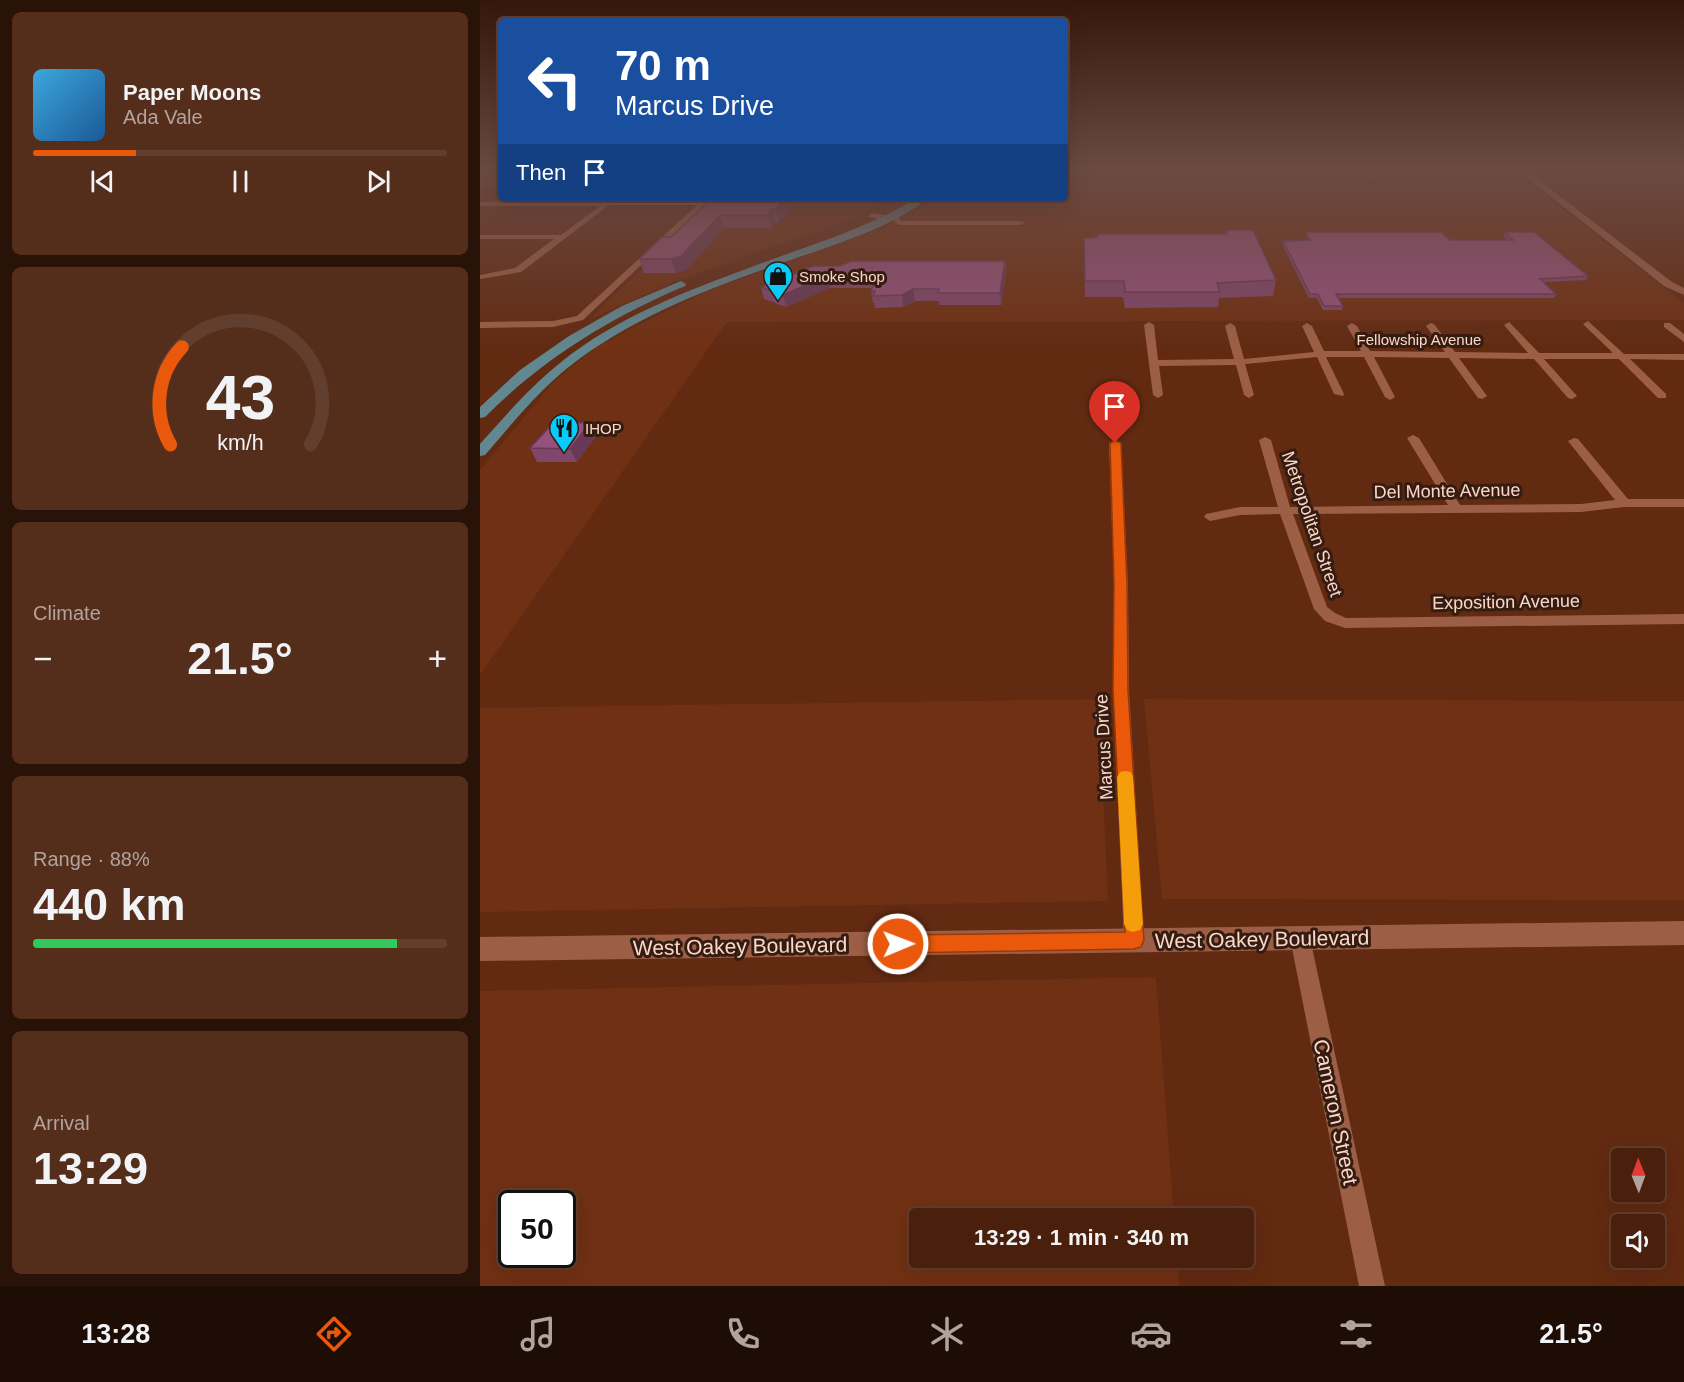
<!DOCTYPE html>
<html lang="en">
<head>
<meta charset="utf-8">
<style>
	:root { --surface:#4a200d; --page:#542d1b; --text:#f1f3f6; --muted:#b2a39d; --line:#613e2e; --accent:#ea580c }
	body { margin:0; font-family:Helvetica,sans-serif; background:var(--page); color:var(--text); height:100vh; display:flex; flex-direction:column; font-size:22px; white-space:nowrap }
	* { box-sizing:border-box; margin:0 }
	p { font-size:20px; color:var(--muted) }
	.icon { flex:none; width:33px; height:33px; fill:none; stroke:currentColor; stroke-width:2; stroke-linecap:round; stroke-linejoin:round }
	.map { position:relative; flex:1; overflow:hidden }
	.details { display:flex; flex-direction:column; gap:12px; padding:12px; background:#291207; width:480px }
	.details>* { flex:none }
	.guide { position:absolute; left:18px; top:18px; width:570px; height:183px; border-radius:6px; box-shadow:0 6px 24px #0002,0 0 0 2px var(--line); background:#1a4fa0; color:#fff; overflow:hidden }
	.needle { width:39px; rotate:359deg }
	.fabs { position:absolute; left:1131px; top:1148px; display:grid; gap:12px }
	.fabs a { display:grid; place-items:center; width:54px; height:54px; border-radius:6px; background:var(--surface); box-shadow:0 6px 24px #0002,0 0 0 2px var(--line); font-size:30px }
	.speed { position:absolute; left:18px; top:1190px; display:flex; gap:12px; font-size:30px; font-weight:700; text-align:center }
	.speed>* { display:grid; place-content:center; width:78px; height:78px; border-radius:50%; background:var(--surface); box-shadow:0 6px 24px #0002,0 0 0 2px var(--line); line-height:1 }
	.speed .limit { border:3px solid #111; border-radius:9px; background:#fff; color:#111 }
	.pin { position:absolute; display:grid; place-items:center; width:51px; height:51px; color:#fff; margin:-62px -26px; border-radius:50% 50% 50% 0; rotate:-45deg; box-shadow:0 0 6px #0007 }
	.pin .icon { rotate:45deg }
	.me { position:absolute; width:66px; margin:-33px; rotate:89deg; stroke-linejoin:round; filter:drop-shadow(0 0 4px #0008) }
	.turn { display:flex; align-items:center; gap:21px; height:126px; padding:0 18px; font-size:27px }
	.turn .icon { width:78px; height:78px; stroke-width:2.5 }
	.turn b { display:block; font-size:42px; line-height:51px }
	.then { display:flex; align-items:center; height:57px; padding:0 18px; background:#0003; gap:12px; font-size:22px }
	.big { font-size:45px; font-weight:700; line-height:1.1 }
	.details .tile { flex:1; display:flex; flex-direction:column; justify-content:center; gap:9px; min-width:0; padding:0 21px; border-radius:9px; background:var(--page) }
	.details .dial { align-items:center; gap:0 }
	.dial svg { height:156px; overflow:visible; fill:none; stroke:var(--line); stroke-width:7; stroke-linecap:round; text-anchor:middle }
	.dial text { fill:var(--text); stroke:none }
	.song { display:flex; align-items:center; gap:18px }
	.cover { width:72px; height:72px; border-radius:9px; background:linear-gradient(135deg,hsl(200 70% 55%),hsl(210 70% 35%)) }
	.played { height:6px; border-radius:3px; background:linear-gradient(90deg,var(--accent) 25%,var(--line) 25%) }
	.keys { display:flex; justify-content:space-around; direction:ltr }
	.heat { display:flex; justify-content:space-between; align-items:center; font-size:33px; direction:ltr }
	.charge { height:9px; border-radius:4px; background:linear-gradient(90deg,#34c759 88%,var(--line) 0) }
	.trip { position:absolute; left:429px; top:1208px; width:345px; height:60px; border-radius:6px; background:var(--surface); box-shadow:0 6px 24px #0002,0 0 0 2px var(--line); font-weight:700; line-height:60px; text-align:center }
	.dock { display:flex; height:96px; justify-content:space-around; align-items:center; background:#1e0d05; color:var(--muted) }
	.dock .icon { width:42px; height:42px }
	.dock .selected { color:var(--accent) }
	.dock b { font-size:27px; color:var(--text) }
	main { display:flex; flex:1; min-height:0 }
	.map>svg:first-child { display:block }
	.built { fill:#703013; fill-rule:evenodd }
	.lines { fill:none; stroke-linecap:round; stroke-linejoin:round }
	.minor { fill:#9c5f46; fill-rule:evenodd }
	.tertiary { fill:#9c5f46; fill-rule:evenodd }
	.secondary { fill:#9c5f46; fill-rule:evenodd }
	.primary { fill:#618791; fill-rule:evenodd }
	.wall { fill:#80466b }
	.shaded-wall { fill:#683957 }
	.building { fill:#95517c; stroke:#683957; stroke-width:1.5 }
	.route { fill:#ea580c; stroke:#983908; stroke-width:1.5 }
	.slow { fill:#f59e0b }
	.labels { text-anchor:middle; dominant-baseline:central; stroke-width:6; stroke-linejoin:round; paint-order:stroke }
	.far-poi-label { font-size:15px; fill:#fbd7c9; stroke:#351c11; text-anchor:start }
	.far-street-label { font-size:15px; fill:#fbd7c9; stroke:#351c11 }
	.street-label { font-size:18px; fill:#fbd7c9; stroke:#351c11 }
	.near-street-label { font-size:21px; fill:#fbd7c9; stroke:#351c11 }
</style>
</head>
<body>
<main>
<section class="details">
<div class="tile">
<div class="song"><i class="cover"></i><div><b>Paper Moons</b><p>Ada Vale</p></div></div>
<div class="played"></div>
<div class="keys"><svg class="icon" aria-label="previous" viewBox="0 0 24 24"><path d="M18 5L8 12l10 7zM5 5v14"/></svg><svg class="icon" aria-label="pause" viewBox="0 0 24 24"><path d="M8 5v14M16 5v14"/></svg><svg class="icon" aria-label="next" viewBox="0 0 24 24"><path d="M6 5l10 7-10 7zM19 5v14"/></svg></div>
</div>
<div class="tile dial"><svg viewBox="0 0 100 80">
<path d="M14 69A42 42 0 1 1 86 69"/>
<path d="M14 69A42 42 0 0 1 20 19" stroke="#ea580c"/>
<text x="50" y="56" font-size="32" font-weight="700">43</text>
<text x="50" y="72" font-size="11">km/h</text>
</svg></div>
<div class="tile"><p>Climate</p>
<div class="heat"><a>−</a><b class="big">21.5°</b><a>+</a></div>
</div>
<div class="tile"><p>Range · 88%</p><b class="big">440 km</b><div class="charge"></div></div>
<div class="tile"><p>Arrival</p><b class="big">13:29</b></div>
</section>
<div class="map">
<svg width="1204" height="1286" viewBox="0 0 1204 1286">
	<rect width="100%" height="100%" fill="#622a11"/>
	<g class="built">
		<rect x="0" y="168" width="21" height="20"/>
		<path d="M 585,168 L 1029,168 L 1204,303 L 1204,320 L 247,322 L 0,675 L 0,470 L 74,381 L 116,347 L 164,322 L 230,290 L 406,227 L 446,205 L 454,198 L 585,198 Z"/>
		<path d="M 237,198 L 412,198 L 374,218 L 191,283 L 108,320 Z"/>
		<path d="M 619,699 L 628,901 L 0,912 L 0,708 Z"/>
		<path d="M 664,699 L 1204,701 L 1204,900 L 682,899 Z"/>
		<path d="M 676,977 L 694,1218 L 440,1218 L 440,1257 L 697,1257 L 699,1286 L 0,1286 L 0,991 ZM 32,1203 L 82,1203 L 82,1254 L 32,1254 Z"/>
	</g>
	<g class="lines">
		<g class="minor">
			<path d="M 883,168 L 890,168 L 895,178 L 891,178 Z"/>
			<path d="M 225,198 L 232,198 L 103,320 L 73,327 L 0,328 L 0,322 L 73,321 L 97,316 L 217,205 L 129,205 L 41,272 L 0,279 L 0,275 L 35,268 L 74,239 L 0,239 L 0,235 L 81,235 L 120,206 L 0,206 L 0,202 L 222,201 Z"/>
			<path d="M 391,213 L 419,217 L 421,221 L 541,221 L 545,223 L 541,225 L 419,225 L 414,221 L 388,217 Z"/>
			<path d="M 1108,321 L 1144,354 L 1204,354 L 1204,360 L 1150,359 L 1186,394 L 1186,398 L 1178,398 L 1139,359 L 1064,359 L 1097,396 L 1092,399 L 1088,398 L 1054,359 L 979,358 L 1007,396 L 1002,399 L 998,398 L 969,358 L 894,357 L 915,397 L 910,400 L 905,397 L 884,357 L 846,357 L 864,394 L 863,396 L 854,394 L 837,357 L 765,364 L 774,395 L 769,398 L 764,395 L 756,365 L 679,366 L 683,395 L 678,398 L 673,395 L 664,325 L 669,322 L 674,325 L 678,360 L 754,359 L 745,326 L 750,323 L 755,326 L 764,359 L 834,352 L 822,326 L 827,323 L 832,326 L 844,351 L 881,351 L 867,326 L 872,323 L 877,326 L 890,351 L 965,352 L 946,326 L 951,323 L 954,324 L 975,352 L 1048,353 L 1024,325 L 1029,322 L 1059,353 L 1133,353 L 1105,326 L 1103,324 Z"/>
			<path d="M 1184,323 L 1190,323 L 1204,334 L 1204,342 L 1184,327 Z"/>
			<path d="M 933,435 L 939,438 L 980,505 L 1101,504 L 1135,500 L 1088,441 L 1094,438 L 1098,439 L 1148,499 L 1204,499 L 1204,507 L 1144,507 L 1101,512 L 813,514 L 847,607 L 855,613 L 866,618 L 1204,614 L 1204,624 L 865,628 L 845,621 L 834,609 L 800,514 L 760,515 L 730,521 L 724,517 L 726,514 L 760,507 L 798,507 L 779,440 L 785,437 L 791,440 L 810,507 L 968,505 L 927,438 Z"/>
			<path d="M 635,440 L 641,443 L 648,584 L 649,690 L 664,941 L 661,948 L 654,951 L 647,948 L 644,941 L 633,690 L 634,584 L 629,443 Z"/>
			<path d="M 820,928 L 827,931 L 830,938 L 905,1286 L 879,1286 L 810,938 L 813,931 Z"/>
		</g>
		<path class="tertiary" d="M 1035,168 L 1043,168 L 1192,282 L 1204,288 L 1204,295 L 1184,286 Z"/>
		<path class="secondary" d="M 1204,921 L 1204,945 L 0,961 L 0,937 Z"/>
		<g class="primary">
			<path d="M 437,198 L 447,198 C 413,230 330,252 285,269 C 217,293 148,321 90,366 C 57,392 32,424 5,455 L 0,456 L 0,444 C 26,415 50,387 80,363 C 136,317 207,291 274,266 C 330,245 386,229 437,198 Z"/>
			<path d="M 201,281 L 206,284 L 205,286 C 129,318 63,359 5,417 L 0,418 L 0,407 L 40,370 L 89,336 L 142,306 Z"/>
		</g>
	</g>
	<g class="wall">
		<path d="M 806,168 L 859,168 L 858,172 L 809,173 Z"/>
		<path d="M 233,198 L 312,206 L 299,223 L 295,222 L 291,228 L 244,228 L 206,270 L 196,273 L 164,273 L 159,259 L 191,237 Z"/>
		<path d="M 745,230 L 796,280 L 793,296 L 739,298 L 738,307 L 645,308 L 643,297 L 605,297 L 604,238 L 613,238 L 618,236 L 745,234 Z"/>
		<path d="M 1025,232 L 1108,276 L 1106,280 L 1064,282 L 1076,294 L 1074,298 L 858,298 L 863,306 L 862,310 L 843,310 L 837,298 L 829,298 L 802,244 L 803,241 L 828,240 L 826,237 L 826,233 L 970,240 L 1028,240 L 1024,236 Z"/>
		<path d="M 525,261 L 526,273 L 521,305 L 459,305 L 459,301 L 435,301 L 423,307 L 395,308 L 394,303 L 393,303 L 391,291 L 392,288 L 350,288 L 306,307 L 284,299 L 281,287 L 359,266 Z"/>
		<path d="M 110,423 L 116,436 L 97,462 L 57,462 L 50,448 Z"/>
	</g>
	<g class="shaded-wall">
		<path d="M 298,198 L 310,198 L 312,206 L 299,223 L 296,209 Z"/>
		<path d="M 292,209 L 295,222 L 291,228 L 287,215 Z"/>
		<path d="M 240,215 L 244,228 L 206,270 L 196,273 L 191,259 Z"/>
		<path d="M 525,261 L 526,273 L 521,305 L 520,293 Z"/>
		<path d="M 347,276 L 350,288 L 306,307 L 303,295 Z"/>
		<path d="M 433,289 L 435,301 L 423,307 L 422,295 Z"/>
		<path d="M 110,423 L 116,436 L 97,462 L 90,449 Z"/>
	</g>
	<g class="building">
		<path d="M 233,198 L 305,198 L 296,209 L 292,209 L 287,215 L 240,215 L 201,256 L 191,259 L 159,259 L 182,237 L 191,237 Z"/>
		<path d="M 745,230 L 773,230 L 796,280 L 737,283 L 740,292 L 645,292 L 644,281 L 605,281 L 604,238 L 613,238 L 618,236 L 618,234 L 747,234 Z"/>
		<path d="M 828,232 L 961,232 L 970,240 L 1033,240 L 1025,232 L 1054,232 L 1108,276 L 1060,279 L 1076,294 L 856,294 L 863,306 L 844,306 L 838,294 L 830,294 L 803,241 L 830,240 L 826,233 Z"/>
		<path d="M 372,261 L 525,261 L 520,293 L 458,293 L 459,289 L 433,289 L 422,295 L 393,296 L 395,291 L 391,291 L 397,276 L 347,276 L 303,295 L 281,287 L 333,266 L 359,266 Z"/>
		<path d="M 74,422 L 110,423 L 90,449 L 50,448 Z"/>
	</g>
	<linearGradient id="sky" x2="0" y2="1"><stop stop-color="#361709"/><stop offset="0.48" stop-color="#6b4a43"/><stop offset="1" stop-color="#6b4a43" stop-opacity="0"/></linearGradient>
	<rect width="1204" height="349" fill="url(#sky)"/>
	<path class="route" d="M 635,440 L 641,443 L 647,584 L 648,690 L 664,940 L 661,947 L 654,949 L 418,953 L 412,950 L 409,944 L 412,937 L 418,935 L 645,932 L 633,690 L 634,584 L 630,443 Z"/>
	<path class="slow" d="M 645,771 L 651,772 L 653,777 L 663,924 L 660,930 L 653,932 L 647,930 L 644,924 L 637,777 L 640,772 Z"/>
	<defs>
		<g id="shop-pin" transform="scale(1.5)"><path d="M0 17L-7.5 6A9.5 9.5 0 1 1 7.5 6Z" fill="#07cbf9" stroke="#351c11"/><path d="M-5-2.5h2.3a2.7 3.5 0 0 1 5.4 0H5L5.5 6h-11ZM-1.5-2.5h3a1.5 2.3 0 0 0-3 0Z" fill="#111"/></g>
		<g id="restaurant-pin" transform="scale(1.5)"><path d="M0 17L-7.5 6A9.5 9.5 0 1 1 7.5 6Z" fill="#07cbf9" stroke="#351c11"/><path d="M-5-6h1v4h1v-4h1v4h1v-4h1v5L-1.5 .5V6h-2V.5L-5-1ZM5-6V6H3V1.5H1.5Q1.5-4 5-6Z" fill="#111"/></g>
	</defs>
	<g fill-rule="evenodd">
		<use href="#shop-pin" x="298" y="276"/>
		<use href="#restaurant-pin" x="84" y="428"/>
	</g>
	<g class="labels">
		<g class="far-poi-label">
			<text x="319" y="276">Smoke Shop</text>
			<text x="105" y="428">IHOP</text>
		</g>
		<g class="far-street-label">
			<text x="939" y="339">Fellowship Avenue</text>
		</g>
		<g class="street-label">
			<text transform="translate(967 491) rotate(-1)">Del Monte Avenue</text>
			<text transform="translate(832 524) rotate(71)">Metropolitan Street</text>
			<text transform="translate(1026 602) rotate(-1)">Exposition Avenue</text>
			<text transform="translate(624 747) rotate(-93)">Marcus Drive</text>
		</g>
		<g class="near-street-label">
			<text transform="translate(782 939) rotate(-1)">West Oakey Boulevard</text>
			<text transform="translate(260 946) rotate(-1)">West Oakey Boulevard</text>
			<text transform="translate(856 1112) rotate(78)">Cameron Street</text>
		</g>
	</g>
</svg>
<div class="fabs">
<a><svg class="needle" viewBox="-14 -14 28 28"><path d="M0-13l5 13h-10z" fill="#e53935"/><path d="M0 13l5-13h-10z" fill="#b2a39d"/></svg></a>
<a><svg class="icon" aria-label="sound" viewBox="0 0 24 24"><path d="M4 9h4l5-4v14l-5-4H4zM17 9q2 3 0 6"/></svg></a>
</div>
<div class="speed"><div class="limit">50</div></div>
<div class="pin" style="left:635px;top:443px;background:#d93025"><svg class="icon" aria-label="arrive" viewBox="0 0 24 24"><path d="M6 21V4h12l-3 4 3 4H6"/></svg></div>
<svg class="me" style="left:418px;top:944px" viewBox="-20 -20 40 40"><circle r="17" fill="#ea580c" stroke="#fff" stroke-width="3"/><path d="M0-11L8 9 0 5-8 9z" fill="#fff"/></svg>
<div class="trip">13:29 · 1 min · 340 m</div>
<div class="guide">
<div class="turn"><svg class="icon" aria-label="left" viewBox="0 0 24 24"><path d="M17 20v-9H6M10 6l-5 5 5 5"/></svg><div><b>70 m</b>Marcus Drive</div></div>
<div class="then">Then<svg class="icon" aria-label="arrive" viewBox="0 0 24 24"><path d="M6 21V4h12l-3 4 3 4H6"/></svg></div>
</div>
</div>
</main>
<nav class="dock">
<b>13:28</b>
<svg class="icon selected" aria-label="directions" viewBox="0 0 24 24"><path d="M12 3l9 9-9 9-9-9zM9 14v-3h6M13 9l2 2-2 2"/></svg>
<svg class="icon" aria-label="music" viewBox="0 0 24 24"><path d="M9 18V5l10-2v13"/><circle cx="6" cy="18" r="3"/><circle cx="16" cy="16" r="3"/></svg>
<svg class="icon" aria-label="phone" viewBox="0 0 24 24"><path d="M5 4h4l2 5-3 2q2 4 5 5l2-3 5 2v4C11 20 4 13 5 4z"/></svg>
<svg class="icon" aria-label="climate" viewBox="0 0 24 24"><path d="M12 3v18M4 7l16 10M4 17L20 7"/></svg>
<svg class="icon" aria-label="car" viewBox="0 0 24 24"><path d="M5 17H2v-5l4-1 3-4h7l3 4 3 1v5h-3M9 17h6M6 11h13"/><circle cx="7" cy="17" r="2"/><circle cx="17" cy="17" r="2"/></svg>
<svg class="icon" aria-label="filters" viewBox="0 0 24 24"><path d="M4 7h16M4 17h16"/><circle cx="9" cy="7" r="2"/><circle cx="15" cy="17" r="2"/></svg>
<b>21.5°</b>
</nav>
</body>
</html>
